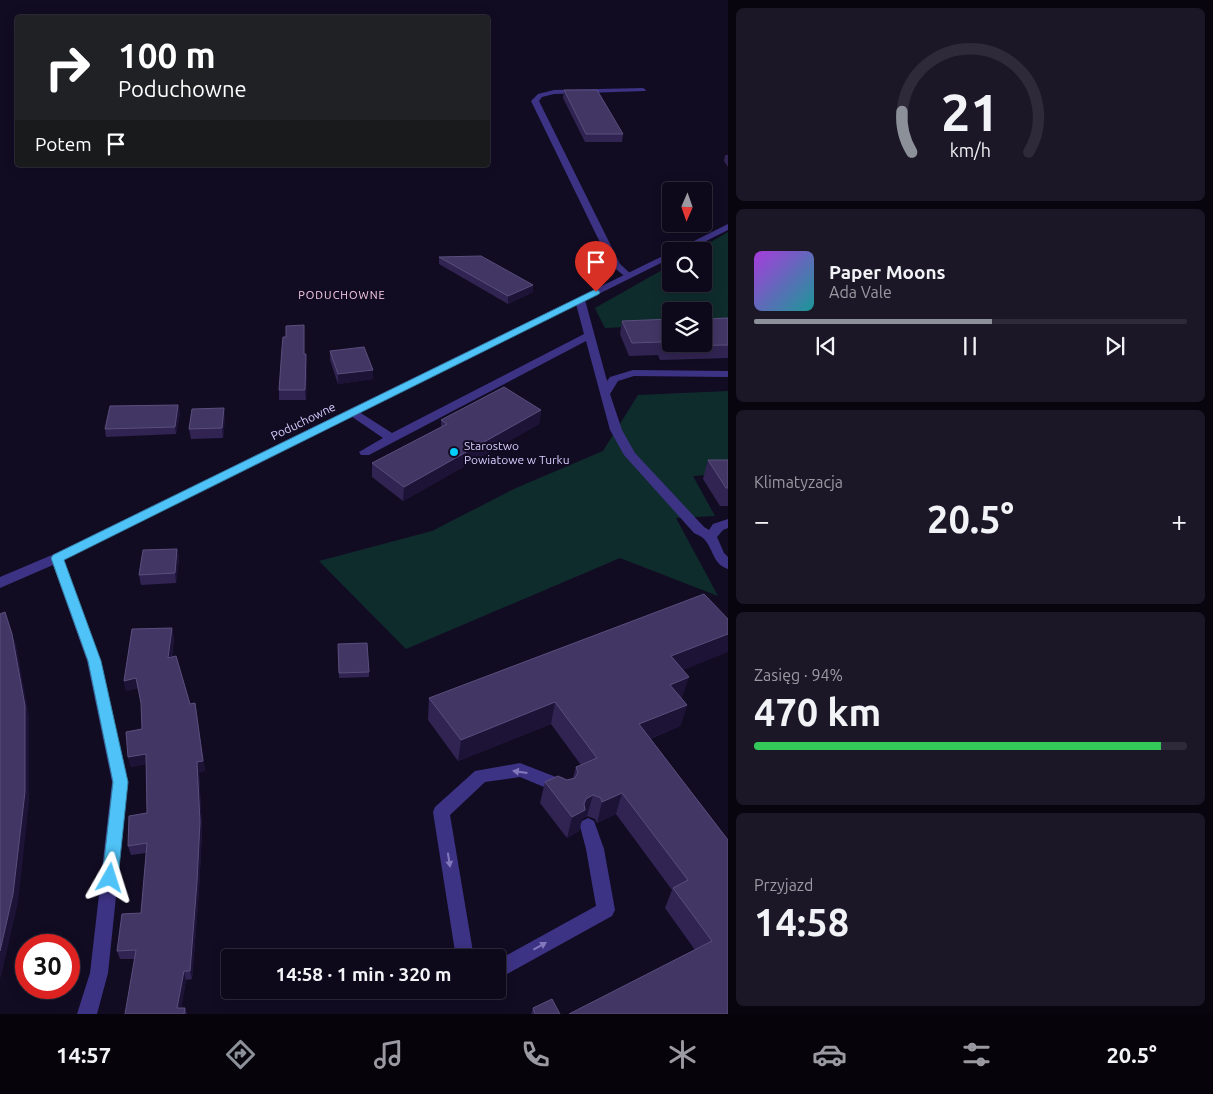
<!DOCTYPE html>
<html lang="pl">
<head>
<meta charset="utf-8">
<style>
	:root { --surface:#0e091a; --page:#1c1727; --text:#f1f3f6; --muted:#9b9aa2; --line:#2e2a39; --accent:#8c9099 }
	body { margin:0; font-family:Ubuntu,sans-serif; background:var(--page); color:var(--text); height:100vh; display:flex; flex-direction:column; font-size:19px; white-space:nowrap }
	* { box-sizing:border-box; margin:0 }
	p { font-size:16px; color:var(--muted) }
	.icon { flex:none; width:28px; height:28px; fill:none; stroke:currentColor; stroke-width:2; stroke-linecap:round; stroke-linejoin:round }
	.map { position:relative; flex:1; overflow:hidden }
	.sheet { display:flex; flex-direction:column; gap:8px; padding:8px; background:#08050e; width:485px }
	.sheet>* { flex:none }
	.hud { position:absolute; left:15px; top:15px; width:475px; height:152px; border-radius:5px; box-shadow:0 2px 12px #0003,0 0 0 1px var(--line); background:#202124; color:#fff; overflow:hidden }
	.needle { width:32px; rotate:182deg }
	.buttons { position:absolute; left:662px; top:182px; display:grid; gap:10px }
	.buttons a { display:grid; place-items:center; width:50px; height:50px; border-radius:5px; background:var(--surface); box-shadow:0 2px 12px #0003,0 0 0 1px var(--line); font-size:25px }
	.speed { position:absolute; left:15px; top:934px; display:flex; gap:10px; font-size:25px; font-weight:700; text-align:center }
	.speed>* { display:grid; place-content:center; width:65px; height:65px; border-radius:50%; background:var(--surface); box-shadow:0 2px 12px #0003,0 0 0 1px var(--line); line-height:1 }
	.speed .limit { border:8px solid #d22; background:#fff; color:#111 }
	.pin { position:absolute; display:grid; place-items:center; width:42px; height:42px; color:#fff; margin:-51px -21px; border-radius:50% 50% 50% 0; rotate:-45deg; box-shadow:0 0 5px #0007 }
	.pin .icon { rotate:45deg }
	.me { position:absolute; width:55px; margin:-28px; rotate:6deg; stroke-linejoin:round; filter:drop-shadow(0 0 4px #0008) }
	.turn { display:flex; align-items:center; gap:18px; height:105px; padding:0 20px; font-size:22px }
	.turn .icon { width:65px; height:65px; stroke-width:2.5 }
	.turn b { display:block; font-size:35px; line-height:42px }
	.then { display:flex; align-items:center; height:48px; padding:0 20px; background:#0003; gap:10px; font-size:19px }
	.big { font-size:38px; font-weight:600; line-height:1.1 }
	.sheet .widget { flex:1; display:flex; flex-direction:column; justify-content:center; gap:8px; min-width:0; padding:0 18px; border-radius:8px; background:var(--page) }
	.sheet .dial { align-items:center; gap:0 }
	.dial svg { height:130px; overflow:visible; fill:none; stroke:var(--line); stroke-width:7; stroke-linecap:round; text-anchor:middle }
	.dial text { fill:var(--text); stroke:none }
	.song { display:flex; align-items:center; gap:15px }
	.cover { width:60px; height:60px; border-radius:8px; background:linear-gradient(135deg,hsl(280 70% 55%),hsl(180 70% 35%)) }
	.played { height:5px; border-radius:2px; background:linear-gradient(90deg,var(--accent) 55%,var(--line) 55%) }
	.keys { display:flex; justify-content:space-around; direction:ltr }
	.heat { display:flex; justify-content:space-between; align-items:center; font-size:28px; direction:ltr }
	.charge { height:8px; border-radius:4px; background:linear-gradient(90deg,#34c759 94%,var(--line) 0) }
	.trip { position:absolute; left:221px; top:949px; width:285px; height:50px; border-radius:5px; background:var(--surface); box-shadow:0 2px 12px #0003,0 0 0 1px var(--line); font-weight:600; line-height:50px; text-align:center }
	.dock { display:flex; height:80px; justify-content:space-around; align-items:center; background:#06040a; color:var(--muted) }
	.dock .icon { width:35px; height:35px }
	.dock .on { color:var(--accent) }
	.dock b { font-size:22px; color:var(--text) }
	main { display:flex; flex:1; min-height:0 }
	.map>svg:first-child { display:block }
	.green { fill:#0f2c2d }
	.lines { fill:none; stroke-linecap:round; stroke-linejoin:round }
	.service { fill:#3d3385; fill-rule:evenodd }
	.minor { fill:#3d3385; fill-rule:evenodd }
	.wall { fill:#312452 }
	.shaded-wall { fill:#1d1337 }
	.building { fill:#423665; stroke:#5a4e7d }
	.oneway { fill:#8279bc }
	.route { fill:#4fc3f7; stroke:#337fa1 }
	.poi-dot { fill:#00cdf9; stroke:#120c23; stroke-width:2 }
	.labels { text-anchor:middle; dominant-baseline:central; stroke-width:4; stroke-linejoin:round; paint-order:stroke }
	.far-neighbourhood-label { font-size:11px; letter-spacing:1px; fill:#ffd0ea; stroke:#120c23 }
	.street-label { font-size:12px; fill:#d7ceff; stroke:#120c23 }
	.poi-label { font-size:12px; fill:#d7ceff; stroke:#120c23; text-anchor:start }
</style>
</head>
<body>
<main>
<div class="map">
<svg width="728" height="1014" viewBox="0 0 728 1014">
	<rect width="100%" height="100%" fill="#120c23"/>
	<g class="green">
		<path d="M 728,232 L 728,323 L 704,324 L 704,311 L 671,311 L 671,325 L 605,328 L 595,308 L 671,265 L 671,284 L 704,284 L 704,251 L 695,251 Z"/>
		<path d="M 728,391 L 728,474 L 693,476 L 715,516 L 676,518 L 718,596 L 620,558 L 406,649 L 319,561 L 432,531 L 516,488 L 603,451 L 638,395 Z"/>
	</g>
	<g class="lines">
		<g class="service">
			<path d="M 643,88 L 646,90 L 645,91 L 554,94 L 542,97 L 539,101 L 620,264 L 633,276 L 628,279 L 611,265 L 531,101 L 538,94 L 554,90 Z"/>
			<path d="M 580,297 L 585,300 L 607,381 L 610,377 L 633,370 L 728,371 L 728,377 L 634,376 L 618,381 L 610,394 L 622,430 L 635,453 L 704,527 L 709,530 L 713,524 L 728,519 L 728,528 L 723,530 L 717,537 L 724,553 L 728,557 L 728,569 C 713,564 714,551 705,540 C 703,537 698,535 694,533 L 624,455 L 610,430 L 586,341 L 369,455 L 361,455 L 359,452 L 383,438 L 348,414 L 346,412 L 348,410 L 356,410 L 392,433 L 584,334 L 575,300 Z"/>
			<path d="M 520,763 L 561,779 L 569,790 L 567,795 L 561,797 L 555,795 L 549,789 L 520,777 L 485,782 L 450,815 L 474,958 L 456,958 L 433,812 L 435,807 L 475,771 Z"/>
			<path d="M 588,818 L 594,821 L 604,849 L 615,910 L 612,916 L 498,979 L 498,960 L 596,906 L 586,849 L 580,826 L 582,821 Z"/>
		</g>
		<g class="minor">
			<path d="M 728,224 L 728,230 L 686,251 L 674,251 Z"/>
			<path d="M 671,252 L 671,258 L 64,560 L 101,661 L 128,782 L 108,973 L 97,1014 L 77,1014 L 90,973 L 112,782 L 87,661 L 53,565 L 0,588 L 0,577 L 52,555 Z"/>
		</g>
	</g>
	<g class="wall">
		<path d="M 564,90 L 623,134 L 622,142 L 585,142 L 563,98 Z"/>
		<path d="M 725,155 L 728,155 L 728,167 L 724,161 Z"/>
		<path d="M 439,257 L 533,292 L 508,304 L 439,264 Z"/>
		<path d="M 728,318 L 728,358 L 660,360 L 658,355 L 629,356 L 620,334 L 622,321 Z"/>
		<path d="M 330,351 L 373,379 L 338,384 L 330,360 Z"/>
		<path d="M 305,354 L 307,363 L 306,400 L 279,400 L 279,390 Z"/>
		<path d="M 178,405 L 180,413 L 176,434 L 106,437 L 105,429 Z"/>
		<path d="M 541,410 L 539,424 L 403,501 L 372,477 L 372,463 L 441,427 L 441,420 Z"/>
		<path d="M 225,417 L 223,438 L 191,439 L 189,429 Z"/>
		<path d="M 708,460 L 728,460 L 728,506 L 720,506 L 703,479 Z"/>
		<path d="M 177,549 L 179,558 L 176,583 L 141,585 L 139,575 Z"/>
		<path d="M 172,628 L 174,638 L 172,657 L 176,656 L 190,704 L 195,703 L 205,771 L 199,772 L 202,831 L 199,891 L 192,979 L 186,980 L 181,1008 L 185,1008 L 187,1014 L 125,1014 L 135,959 L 120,959 L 117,951 L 122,914 L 141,913 L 146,853 L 131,855 L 128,846 L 129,816 L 147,813 L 146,764 L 131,767 L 128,757 L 126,732 L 142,729 L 141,703 L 138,688 L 126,691 L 124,681 L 132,629 Z"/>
		<path d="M 338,644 L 369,672 L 369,677 L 339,678 Z"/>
		<path d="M 683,670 L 682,699 L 687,705 L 680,726 L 650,739 L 728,840 L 728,1014 L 695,950 L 665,908 L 672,890 L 616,814 L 597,823 L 595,819 L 587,816 L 582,819 L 579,831 L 567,838 L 540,803 L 545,782 L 567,780 L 573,778 L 576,767 L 581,765 L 551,724 L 458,761 L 428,720 L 429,698 Z"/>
		<path d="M 533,1008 L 560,1014 L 531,1014 Z"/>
	</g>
	<g class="shaded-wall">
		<path d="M 533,285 L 533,292 L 508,304 L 508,296 Z"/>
		<path d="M 306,354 L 307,363 L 306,400 L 305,390 Z"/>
		<path d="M 373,370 L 373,379 L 338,384 L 338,374 Z"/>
		<path d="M 178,405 L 180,413 L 176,434 L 175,427 Z"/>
		<path d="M 224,408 L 225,417 L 223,438 L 222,428 Z"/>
		<path d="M 541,410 L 539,424 L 403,501 L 404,487 Z"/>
		<path d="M 177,549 L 179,558 L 176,583 L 175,573 Z"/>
		<path d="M 172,628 L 174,638 L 170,668 L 168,658 Z"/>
		<path d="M 12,634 L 16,644 L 29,716 L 29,802 L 18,903 L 0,980 L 0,951 Z"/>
		<path d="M 728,634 L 728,652 L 664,678 L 671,656 Z"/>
		<path d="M 689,677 L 682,698 L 670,685 Z"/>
		<path d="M 136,678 L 139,688 L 126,691 L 124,681 Z"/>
		<path d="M 555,702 L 551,724 L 458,761 L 461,740 Z"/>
		<path d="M 195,703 L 205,771 L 199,772 L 202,831 L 199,891 L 192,979 L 190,971 Z"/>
		<path d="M 687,705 L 680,726 L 632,746 L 639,724 Z"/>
		<path d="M 146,754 L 148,764 L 131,767 L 128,757 Z"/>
		<path d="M 622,793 L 616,814 L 597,823 L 602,802 Z"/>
		<path d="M 593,795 L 587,816 L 582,819 L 579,831 L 567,838 L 572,817 L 586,799 Z"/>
		<path d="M 184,971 L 186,980 L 180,1014 L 177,1008 Z"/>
	</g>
	<g class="building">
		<path d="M 564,90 L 597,90 L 623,134 L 586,134 Z"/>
		<path d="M 481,256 L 533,285 L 508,296 L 439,257 Z"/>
		<path d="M 728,318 L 728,345 L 663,346 L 661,342 L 632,343 L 622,321 L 671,319 L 671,344 L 704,344 L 704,319 Z"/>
		<path d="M 304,325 L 304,354 L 306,354 L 305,390 L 279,390 L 282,348 L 283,337 L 286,337 L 286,326 Z"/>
		<path d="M 364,347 L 373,370 L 338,374 L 330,351 Z"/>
		<path d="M 504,387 L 541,410 L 404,487 L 372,463 L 447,424 L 441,420 Z"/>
		<path d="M 178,405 L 175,427 L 105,429 L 110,406 Z"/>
		<path d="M 224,408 L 222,428 L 189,429 L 192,409 Z"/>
		<path d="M 708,460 L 728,460 L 728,488 L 726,488 Z"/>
		<path d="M 177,549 L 175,573 L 139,575 L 143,550 Z"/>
		<path d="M 704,594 L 728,619 L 728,634 L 671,656 L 689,677 L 670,685 L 687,705 L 639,724 L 728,840 L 728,1014 L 569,1014 L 712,941 L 673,888 L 688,880 L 622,793 L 602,802 L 601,798 L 593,795 L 586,799 L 584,804 L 585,810 L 572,817 L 545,782 L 558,776 L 567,780 L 575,778 L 578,772 L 576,767 L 597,758 L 555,702 L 461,740 L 429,698 Z"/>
		<path d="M 5,612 L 12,634 L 25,706 L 25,792 L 13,894 L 0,951 L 0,614 Z"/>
		<path d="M 172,628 L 168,658 L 176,656 L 190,704 L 195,703 L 203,761 L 197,762 L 200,822 L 197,882 L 190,971 L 184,971 L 177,1008 L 185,1008 L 184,1014 L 125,1014 L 136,950 L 117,951 L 122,914 L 141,913 L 147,843 L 128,846 L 129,816 L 147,813 L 146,754 L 128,757 L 126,732 L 142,729 L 141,703 L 136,678 L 124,681 L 132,629 Z"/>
		<path d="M 367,643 L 369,672 L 339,673 L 338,644 Z"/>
		<path d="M 552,999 L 560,1014 L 535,1014 L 533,1008 Z"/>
	</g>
	<defs><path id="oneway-solid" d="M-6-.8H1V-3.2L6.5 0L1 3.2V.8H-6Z" transform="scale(1.25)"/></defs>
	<g class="oneway">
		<use href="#oneway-solid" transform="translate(520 772) rotate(-172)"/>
		<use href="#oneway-solid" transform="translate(449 860) rotate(81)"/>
		<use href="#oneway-solid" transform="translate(540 946) rotate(-29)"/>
	</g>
	<path class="route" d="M 596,289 L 600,292 L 599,294 L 64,560 L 101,661 L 128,782 L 118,878 L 115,883 L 110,885 L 104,883 L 102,878 L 113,782 L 88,661 L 51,558 L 53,555 Z"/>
	<circle class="poi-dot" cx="454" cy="452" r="5"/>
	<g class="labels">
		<g class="far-neighbourhood-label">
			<text x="342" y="295">PODUCHOWNE</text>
		</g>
		<g class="street-label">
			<text transform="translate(303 421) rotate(-26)">Poduchowne</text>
		</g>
		<g class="poi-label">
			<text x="464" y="445">Starostwo<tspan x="464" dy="14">Powiatowe w Turku</tspan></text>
		</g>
	</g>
</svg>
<div class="buttons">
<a><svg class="needle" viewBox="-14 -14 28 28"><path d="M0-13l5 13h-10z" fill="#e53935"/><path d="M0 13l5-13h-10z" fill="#9b9aa2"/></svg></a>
<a><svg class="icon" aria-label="search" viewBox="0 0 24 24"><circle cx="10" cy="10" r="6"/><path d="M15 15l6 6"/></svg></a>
<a><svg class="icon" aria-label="layers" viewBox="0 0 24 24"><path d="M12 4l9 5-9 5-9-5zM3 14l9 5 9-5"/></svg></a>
</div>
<div class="speed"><div class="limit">30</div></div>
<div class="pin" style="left:596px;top:292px;background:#d93025"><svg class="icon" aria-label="arrive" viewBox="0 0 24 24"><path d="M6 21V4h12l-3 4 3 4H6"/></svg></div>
<svg class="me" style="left:110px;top:878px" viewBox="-20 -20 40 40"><path d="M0-17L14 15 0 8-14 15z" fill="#4fc3f7" stroke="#fff" stroke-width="4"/></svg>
<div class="trip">14:58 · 1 min · 320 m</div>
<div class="hud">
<div class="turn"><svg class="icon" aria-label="right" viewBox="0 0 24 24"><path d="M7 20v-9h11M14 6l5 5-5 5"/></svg><div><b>100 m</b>Poduchowne</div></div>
<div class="then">Potem<svg class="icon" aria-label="arrive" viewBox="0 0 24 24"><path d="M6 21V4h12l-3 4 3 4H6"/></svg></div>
</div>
</div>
<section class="sheet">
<div class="widget dial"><svg viewBox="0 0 100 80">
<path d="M14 69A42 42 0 1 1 86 69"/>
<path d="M14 69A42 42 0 0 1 8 44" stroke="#8c9099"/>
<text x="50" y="56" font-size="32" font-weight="700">21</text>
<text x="50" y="72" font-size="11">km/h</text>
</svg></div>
<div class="widget">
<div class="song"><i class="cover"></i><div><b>Paper Moons</b><p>Ada Vale</p></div></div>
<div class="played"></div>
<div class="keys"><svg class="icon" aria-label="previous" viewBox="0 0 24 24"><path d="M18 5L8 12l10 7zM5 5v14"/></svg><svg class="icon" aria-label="pause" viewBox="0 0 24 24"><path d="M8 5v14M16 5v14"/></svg><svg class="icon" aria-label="next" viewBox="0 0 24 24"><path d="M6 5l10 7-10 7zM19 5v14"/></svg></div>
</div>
<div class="widget"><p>Klimatyzacja</p>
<div class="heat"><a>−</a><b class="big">20.5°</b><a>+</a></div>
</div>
<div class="widget"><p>Zasięg · 94%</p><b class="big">470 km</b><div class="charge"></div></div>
<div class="widget"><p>Przyjazd</p><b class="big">14:58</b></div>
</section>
</main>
<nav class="dock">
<b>14:57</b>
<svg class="icon on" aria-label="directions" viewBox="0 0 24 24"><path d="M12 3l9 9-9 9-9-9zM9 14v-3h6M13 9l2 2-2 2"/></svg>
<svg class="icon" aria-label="music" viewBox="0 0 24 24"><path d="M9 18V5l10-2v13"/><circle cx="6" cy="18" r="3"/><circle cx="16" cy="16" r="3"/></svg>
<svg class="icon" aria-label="phone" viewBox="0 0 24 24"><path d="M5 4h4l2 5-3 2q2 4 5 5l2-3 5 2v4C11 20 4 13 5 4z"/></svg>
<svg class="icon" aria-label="climate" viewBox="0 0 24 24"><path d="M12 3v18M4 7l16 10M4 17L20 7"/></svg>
<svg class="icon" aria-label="car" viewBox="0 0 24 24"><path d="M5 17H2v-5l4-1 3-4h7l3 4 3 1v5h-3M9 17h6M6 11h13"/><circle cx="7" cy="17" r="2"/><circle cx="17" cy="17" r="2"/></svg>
<svg class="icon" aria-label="filters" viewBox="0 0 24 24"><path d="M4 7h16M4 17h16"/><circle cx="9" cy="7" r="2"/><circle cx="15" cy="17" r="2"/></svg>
<b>20.5°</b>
</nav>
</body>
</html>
